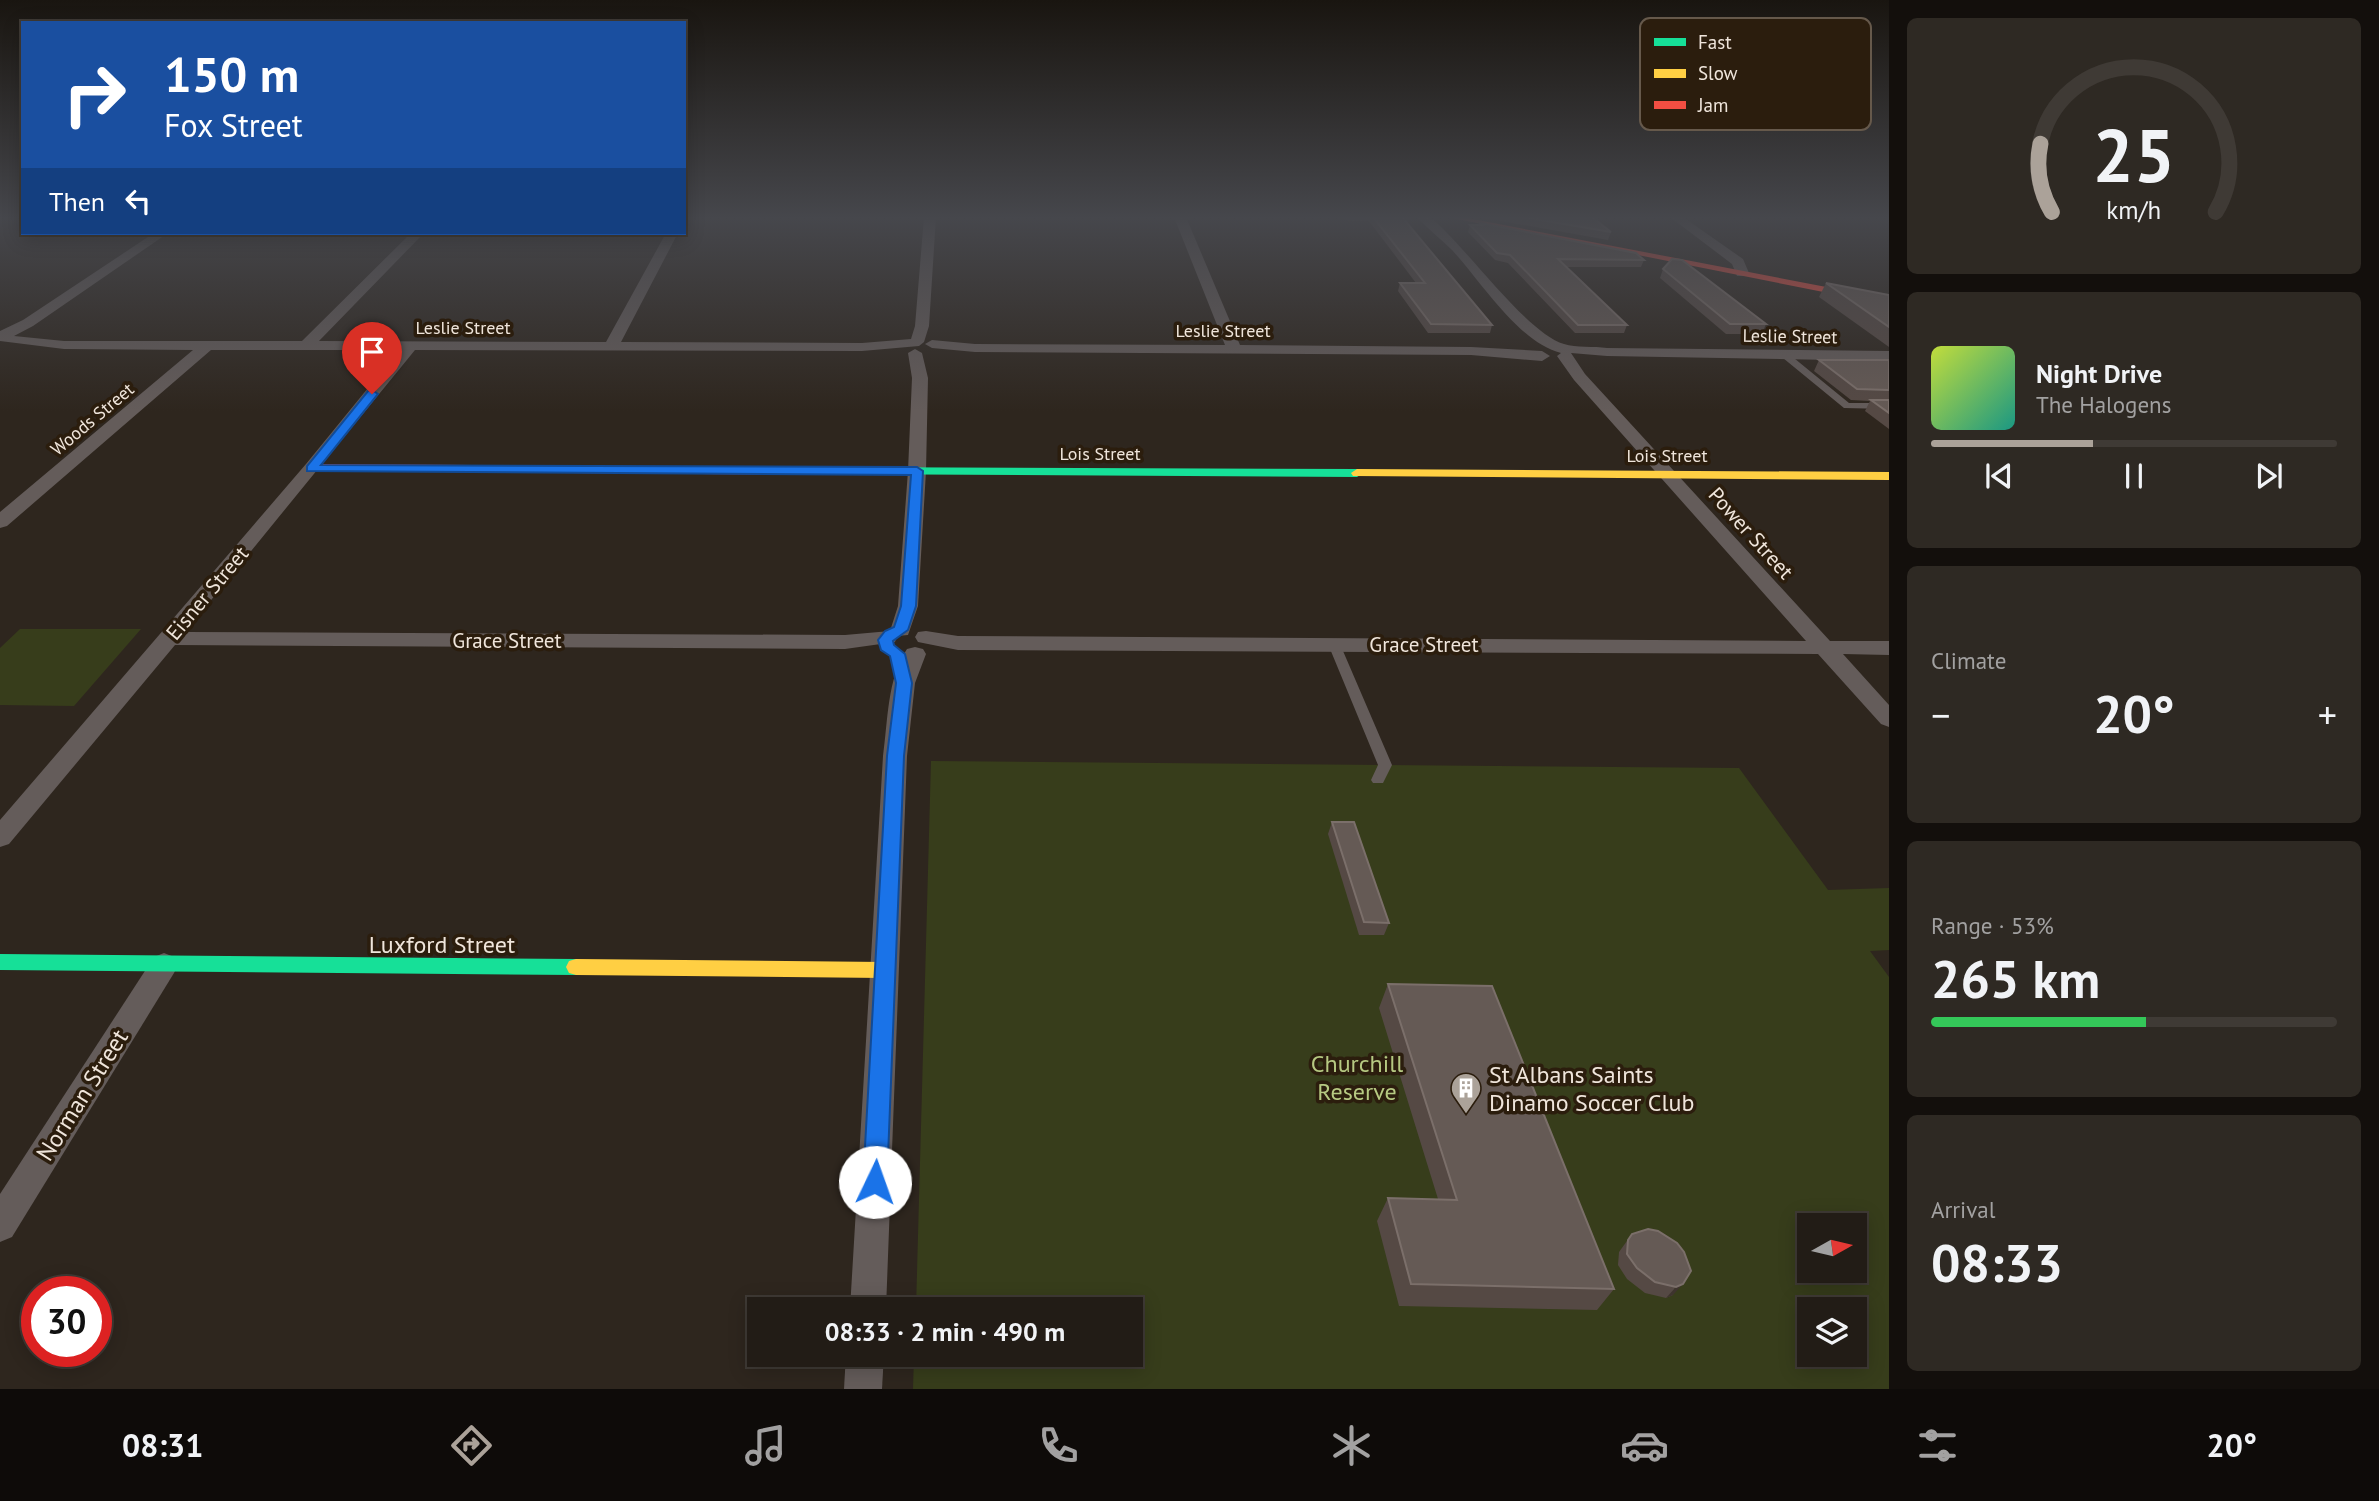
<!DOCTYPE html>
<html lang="en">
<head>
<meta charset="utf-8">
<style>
	:root { --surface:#221c16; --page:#2e2923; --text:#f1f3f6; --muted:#a2a1a1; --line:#3f3a35; --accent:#aba299 }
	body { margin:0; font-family:"PT Sans",sans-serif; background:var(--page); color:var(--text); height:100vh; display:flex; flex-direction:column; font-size:26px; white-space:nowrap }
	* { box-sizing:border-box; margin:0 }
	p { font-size:23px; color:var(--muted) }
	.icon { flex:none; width:38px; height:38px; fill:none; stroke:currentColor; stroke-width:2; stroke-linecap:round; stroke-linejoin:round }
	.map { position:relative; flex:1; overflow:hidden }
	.drawer { display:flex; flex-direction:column; gap:18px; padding:18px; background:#130f0c; width:490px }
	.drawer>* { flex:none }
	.top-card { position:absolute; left:21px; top:21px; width:665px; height:214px; border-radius:0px; box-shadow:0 4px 18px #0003,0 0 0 2px var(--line); background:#1a4fa0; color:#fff; overflow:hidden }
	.needle { width:46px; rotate:82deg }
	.buttons { position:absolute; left:1797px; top:1213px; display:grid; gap:14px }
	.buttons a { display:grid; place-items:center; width:70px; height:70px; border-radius:0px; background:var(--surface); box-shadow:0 4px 18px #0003,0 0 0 2px var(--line); font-size:35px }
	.speed { position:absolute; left:21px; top:1276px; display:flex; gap:14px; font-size:35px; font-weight:700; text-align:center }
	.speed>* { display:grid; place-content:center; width:91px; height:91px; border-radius:50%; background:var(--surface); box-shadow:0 4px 18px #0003,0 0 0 2px var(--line); line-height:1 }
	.speed .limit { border:10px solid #d22; background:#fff; color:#111 }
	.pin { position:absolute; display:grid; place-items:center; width:60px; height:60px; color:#fff; margin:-72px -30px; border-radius:50% 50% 50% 0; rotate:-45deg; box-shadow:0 0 7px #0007 }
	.pin .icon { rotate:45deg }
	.me { position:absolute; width:77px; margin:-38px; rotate:3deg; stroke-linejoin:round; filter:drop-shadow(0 0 5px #0008) }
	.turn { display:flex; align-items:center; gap:24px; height:147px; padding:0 28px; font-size:32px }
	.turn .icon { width:91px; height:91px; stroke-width:2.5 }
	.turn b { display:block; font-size:49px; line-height:60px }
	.then { display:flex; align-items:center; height:66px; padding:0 28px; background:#0003; gap:14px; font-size:26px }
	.big { font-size:52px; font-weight:700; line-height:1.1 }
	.drawer .widget { flex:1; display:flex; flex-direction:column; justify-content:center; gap:10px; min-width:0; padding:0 24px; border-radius:10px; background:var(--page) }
	.drawer .dial { align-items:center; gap:0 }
	.dial svg { height:182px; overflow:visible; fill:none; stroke:var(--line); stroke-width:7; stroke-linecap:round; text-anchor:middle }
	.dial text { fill:var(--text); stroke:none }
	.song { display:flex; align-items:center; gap:21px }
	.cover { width:84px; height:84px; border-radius:10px; background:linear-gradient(135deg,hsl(70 70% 55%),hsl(170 70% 35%)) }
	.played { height:7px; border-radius:4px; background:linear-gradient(90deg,var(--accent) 40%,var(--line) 40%) }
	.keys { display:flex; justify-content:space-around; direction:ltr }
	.heat { display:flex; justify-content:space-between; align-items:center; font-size:38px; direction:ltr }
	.charge { height:10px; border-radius:5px; background:linear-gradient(90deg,#34c759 53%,var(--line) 0) }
	.trip { position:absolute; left:747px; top:1297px; width:396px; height:70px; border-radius:0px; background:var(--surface); box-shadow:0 4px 18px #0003,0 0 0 2px var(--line); font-weight:700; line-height:70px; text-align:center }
	.dock { display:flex; height:112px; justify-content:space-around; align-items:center; background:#0e0b09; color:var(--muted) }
	.dock .icon { width:49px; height:49px }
	.dock .selected { color:var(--accent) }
	.dock b { font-size:32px; color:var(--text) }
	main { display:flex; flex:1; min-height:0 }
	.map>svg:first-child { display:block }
	.green { fill:#373d1b; fill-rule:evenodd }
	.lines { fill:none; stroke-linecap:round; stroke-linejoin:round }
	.lane { fill:#645c5a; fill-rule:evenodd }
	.street { fill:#645c5a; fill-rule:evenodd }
	.fast { fill:#16e098; fill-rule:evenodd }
	.slow { fill:#ffcf43; fill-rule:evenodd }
	.jam { fill:#f24e42; fill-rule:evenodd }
	.wall { fill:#554944 }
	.shaded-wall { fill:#3e342e }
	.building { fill:#655a55; stroke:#7b6f6a; stroke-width:2 }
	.route { fill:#1a73e8; stroke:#114b97; stroke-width:2 }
	.labels { text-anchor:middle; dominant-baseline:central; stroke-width:7; stroke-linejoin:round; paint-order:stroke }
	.far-street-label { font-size:18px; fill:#efe5db; stroke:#2b1d0d }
	.street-label { font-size:21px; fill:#efe5db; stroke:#2b1d0d }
	.near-street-label { font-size:24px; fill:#efe5db; stroke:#2b1d0d }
	.near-park-label { font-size:24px; fill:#b6c982; stroke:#2b1d0d }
	.near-poi-label { font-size:24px; fill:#efe5db; stroke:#2b1d0d; text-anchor:start }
	.key { fill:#2b1d0d; stroke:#66594b; stroke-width:2 }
	.key-label { font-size:19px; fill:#efe5db }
</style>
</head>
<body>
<main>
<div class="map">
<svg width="1889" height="1389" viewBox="0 0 1889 1389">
	<rect width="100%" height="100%" fill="#2e261e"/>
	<g class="green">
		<path d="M 20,629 L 141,629 L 74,706 L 0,705 L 0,648 Z"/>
		<path d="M 931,761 L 1739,768 L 1828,890 L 1889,888 L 1889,950 L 1870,951 L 1889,977 L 1889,1389 L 913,1389 L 914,1355 L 1130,1354 L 1130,1309 L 916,1309 ZM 1810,1225 L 1855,1225 L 1855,1270 L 1810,1270 ZM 1810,1309 L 1855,1309 L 1855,1354 L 1810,1354 Z"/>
	</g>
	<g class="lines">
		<g class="lane">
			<path d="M 1783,354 L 1789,354 L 1849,403 L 1889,403 L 1889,409 L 1844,408 L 1783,358 Z"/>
			<path d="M 1334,640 L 1340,644 L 1392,765 L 1383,783 L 1373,783 L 1371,780 L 1378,765 L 1328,644 Z"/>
		</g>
		<g class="street">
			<path d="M 924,217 L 936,217 L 929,326 L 924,342 L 919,346 L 862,351 L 415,350 L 185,632 L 845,635 L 890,631 L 898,606 L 908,471 L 912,378 L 908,353 L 915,349 L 922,353 L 928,378 L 926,471 L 918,606 L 908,635 L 897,636 L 895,642 L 845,649 L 175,645 L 9,844 L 0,847 L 0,820 L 306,464 L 399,350 L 211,350 L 7,526 L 0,528 L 0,512 L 193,350 L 64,349 L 0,341 L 0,331 L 23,320 L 154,233 L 168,233 L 33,326 L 14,336 L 64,341 L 302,341 L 411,233 L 424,233 L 319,341 L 606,342 L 666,233 L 678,233 L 621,342 L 862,343 L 911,339 L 915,326 Z"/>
			<path d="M 1174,217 L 1186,217 L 1240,345 L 1471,347 L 1542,351 L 1550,356 L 1542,361 L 1471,355 L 975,352 L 932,348 L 925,344 L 932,340 L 975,344 L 1225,345 Z"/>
			<path d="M 1417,217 L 1430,217 C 1466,246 1525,332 1564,344 C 1576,348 1594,346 1607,348 L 1889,351 L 1889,361 L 1607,356 L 1571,353 L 1585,374 L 1830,641 L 1889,641 L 1889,655 L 1843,654 L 1889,705 L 1889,727 L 1881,724 L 1818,654 L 958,650 L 918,642 L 915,637 L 918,632 L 926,631 L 958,636 L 1806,641 L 1574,380 L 1557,356 L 1561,353 C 1519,343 1480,280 1452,250 C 1441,239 1428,229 1417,217 Z"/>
			<path d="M 1670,217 L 1683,217 L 1743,259 L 1749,273 L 1747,276 L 1737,276 L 1732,264 Z"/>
			<path d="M 915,647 L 923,649 L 926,654 L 915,683 L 907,756 L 886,1309 L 850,1309 L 883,756 C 888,721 887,679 907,649 Z"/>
			<path d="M 164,953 L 174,957 L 178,965 L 174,973 L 12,1237 L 0,1242 L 0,1194 L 154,957 Z"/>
			<path d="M 846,1354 L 884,1354 L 882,1389 L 844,1389 Z"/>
		</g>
		<g class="fast">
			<path d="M 823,467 L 1357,469 L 1363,473 L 1357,477 L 819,474 L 817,471 Z"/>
			<path d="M 0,954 L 576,959 L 583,961 L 586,967 L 583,973 L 576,975 L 0,970 Z"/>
		</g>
		<g class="slow">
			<path d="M 1357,469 L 1889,472 L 1889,480 L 1353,476 L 1351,473 Z"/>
			<path d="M 576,959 L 884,962 L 891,964 L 894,970 L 891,976 L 884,978 L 576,975 L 569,973 L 566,967 L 569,961 Z"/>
		</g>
		<g class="jam">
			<path d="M 1447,217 L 1462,217 L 1889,299 L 1889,305 Z"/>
			<path d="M 312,464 L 823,467 L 829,471 L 823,475 L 308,471 L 308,465 Z"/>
		</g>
	</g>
	<g class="wall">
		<path d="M 1341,217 L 1409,217 L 1408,224 L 1492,325 L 1490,333 L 1428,333 L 1398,291 L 1400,283 L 1416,283 L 1369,221 L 1349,221 Z"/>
		<path d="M 1479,217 L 1592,217 L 1611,232 L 1608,240 Z"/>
		<path d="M 1480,223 L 1644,260 L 1641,267 L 1566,267 L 1627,325 L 1624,333 L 1575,333 L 1508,263 L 1495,260 L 1468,232 L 1470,225 L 1480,225 Z"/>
		<path d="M 1663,269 L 1766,324 L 1762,334 L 1726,334 L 1660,278 Z"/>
		<path d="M 1826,283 L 1889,295 L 1889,347 L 1819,297 Z"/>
		<path d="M 1819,360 L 1889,360 L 1889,429 L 1865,411 L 1870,401 L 1851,400 L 1814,371 Z"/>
		<path d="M 1332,822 L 1389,923 L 1384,935 L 1359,935 L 1328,834 Z"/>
		<path d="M 1388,984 L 1614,1289 L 1597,1310 L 1399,1306 L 1377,1221 L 1388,1198 L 1438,1199 L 1379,1008 Z"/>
		<path d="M 1632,1234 L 1684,1252 L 1673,1295 L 1666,1298 L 1645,1293 L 1627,1279 L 1618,1265 L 1619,1252 Z"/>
	</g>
	<path class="shaded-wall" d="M 1683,1284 L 1673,1295 L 1666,1298 L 1676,1287 Z"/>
	<g class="building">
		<path d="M 1373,217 L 1409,217 L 1402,217 L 1492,325 L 1431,324 L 1400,283 L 1425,283 Z"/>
		<path d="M 1522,217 L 1592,217 L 1611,232 Z"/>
		<path d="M 1480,223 L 1636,253 L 1644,260 L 1558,259 L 1627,325 L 1578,325 L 1510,255 L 1497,253 L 1470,225 L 1482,225 Z"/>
		<path d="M 1672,259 L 1682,260 L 1766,324 L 1730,324 L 1663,269 Z"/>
		<path d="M 1826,283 L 1889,295 L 1889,327 Z"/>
		<path d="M 1819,360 L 1889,360 L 1889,390 L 1857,389 Z"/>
		<path d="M 1871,400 L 1889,400 L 1889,413 Z"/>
		<path d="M 1332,822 L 1354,822 L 1389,923 L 1364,922 Z"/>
		<path d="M 1388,984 L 1492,986 L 1614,1289 L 1411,1284 L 1388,1198 L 1457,1200 Z"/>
		<path d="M 1648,1229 L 1658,1231 L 1677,1243 L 1684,1252 L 1691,1271 L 1683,1284 L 1676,1287 L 1655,1282 L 1637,1268 L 1627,1254 L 1628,1240 L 1632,1234 Z"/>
	</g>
	<linearGradient id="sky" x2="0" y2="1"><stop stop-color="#191510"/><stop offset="0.53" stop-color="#46474c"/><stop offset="1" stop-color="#46474c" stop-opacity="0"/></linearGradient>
	<rect width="1889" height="411" fill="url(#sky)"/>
	<path class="route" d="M 372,390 L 378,394 L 321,465 L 917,467 L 923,471 L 916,606 L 908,630 L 893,641 L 894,645 L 905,654 L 912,683 L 904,756 L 887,1182 L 883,1190 L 875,1193 L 866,1190 L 863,1182 L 887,756 L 896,683 L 890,656 L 881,650 L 878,640 L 885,631 L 894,627 L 901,606 L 911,475 L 307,471 L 307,466 L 368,391 Z"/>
	<defs>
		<g id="building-pin" transform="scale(1.575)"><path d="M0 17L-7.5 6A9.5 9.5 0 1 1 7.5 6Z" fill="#aba299" stroke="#2b1d0d"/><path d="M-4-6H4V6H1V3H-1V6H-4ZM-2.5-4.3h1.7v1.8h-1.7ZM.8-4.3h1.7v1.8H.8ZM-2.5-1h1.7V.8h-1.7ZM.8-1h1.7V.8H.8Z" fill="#fff"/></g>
	</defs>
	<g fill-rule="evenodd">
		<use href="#building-pin" x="1466" y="1088"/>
	</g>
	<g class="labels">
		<g class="far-street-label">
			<text x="463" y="327">Leslie Street</text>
			<text x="1223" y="330">Leslie Street</text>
			<text transform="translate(1790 336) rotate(1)">Leslie Street</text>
			<text transform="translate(92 419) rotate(-40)">Woods Street</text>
			<text x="1100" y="453">Lois Street</text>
			<text x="1667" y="455">Lois Street</text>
		</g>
		<g class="street-label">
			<text transform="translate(1751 533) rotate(48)">Power Street</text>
			<text transform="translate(207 593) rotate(-50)">Eisner Street</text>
			<text x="507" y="640">Grace Street</text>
			<text x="1424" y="644">Grace Street</text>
		</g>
		<g class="near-street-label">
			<text x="442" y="944">Luxford Street</text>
			<text transform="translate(82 1095) rotate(-58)">Norman Street</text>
		</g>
		<g class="near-park-label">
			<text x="1357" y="1063">Churchill<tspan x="1357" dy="28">Reserve</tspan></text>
		</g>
		<g class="near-poi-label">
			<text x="1489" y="1074">St Albans Saints<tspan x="1489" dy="28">Dinamo Soccer Club</tspan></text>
		</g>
	</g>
	<rect x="1640" y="18" width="231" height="112" rx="10" class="key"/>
	<rect x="1654" y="38" width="32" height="8" fill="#16e098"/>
	<rect x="1654" y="69" width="32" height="9" fill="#ffcf43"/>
	<rect x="1654" y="101" width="32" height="8" fill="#f24e42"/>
	<g class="key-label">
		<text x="1698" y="49">Fast</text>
		<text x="1698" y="80">Slow</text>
		<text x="1698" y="112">Jam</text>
	</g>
</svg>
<div class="buttons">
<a><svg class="needle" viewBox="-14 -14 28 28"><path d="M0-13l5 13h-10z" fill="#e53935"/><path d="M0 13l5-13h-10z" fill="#a2a1a1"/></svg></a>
<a><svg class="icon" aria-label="layers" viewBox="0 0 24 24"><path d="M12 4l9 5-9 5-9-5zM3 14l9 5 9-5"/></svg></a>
</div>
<div class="speed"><div class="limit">30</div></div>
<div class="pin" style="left:372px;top:394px;background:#d93025"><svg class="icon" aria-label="arrive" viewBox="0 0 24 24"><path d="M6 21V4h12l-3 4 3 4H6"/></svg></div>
<svg class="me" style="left:875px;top:1182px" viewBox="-20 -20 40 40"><circle r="19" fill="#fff"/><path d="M0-13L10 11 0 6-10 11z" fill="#1a73e8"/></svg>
<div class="trip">08:33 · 2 min · 490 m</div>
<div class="top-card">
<div class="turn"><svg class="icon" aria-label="right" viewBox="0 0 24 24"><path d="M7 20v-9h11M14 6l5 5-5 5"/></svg><div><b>150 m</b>Fox Street</div></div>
<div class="then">Then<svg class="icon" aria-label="left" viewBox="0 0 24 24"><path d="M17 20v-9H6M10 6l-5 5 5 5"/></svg></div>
</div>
</div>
<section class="drawer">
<div class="widget dial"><svg viewBox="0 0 100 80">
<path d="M14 69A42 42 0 1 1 86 69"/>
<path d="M14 69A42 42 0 0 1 9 39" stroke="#aba299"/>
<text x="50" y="56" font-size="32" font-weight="700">25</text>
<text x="50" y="72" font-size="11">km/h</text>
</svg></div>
<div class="widget">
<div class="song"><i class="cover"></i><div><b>Night Drive</b><p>The Halogens</p></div></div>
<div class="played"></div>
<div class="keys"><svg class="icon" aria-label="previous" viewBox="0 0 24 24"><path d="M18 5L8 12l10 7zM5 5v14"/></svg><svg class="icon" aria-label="pause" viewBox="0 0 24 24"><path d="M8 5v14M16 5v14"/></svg><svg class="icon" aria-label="next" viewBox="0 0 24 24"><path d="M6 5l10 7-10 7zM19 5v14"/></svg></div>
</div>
<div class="widget"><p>Climate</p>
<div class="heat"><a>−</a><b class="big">20°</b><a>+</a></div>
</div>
<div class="widget"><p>Range · 53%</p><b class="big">265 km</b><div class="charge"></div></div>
<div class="widget"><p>Arrival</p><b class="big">08:33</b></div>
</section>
</main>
<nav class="dock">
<b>08:31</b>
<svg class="icon selected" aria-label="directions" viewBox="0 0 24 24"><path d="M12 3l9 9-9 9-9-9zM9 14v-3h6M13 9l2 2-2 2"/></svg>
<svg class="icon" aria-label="music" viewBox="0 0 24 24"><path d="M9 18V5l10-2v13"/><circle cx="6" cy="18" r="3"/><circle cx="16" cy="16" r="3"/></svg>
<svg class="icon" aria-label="phone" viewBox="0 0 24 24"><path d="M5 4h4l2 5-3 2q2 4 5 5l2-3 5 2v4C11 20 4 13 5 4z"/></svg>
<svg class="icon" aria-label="climate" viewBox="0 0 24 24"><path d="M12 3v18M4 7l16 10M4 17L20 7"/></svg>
<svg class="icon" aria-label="car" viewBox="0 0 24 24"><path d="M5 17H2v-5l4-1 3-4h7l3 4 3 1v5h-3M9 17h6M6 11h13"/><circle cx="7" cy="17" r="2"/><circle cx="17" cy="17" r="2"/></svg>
<svg class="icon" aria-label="filters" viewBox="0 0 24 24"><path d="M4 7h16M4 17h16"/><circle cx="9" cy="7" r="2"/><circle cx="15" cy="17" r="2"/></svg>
<b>20°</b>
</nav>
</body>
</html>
